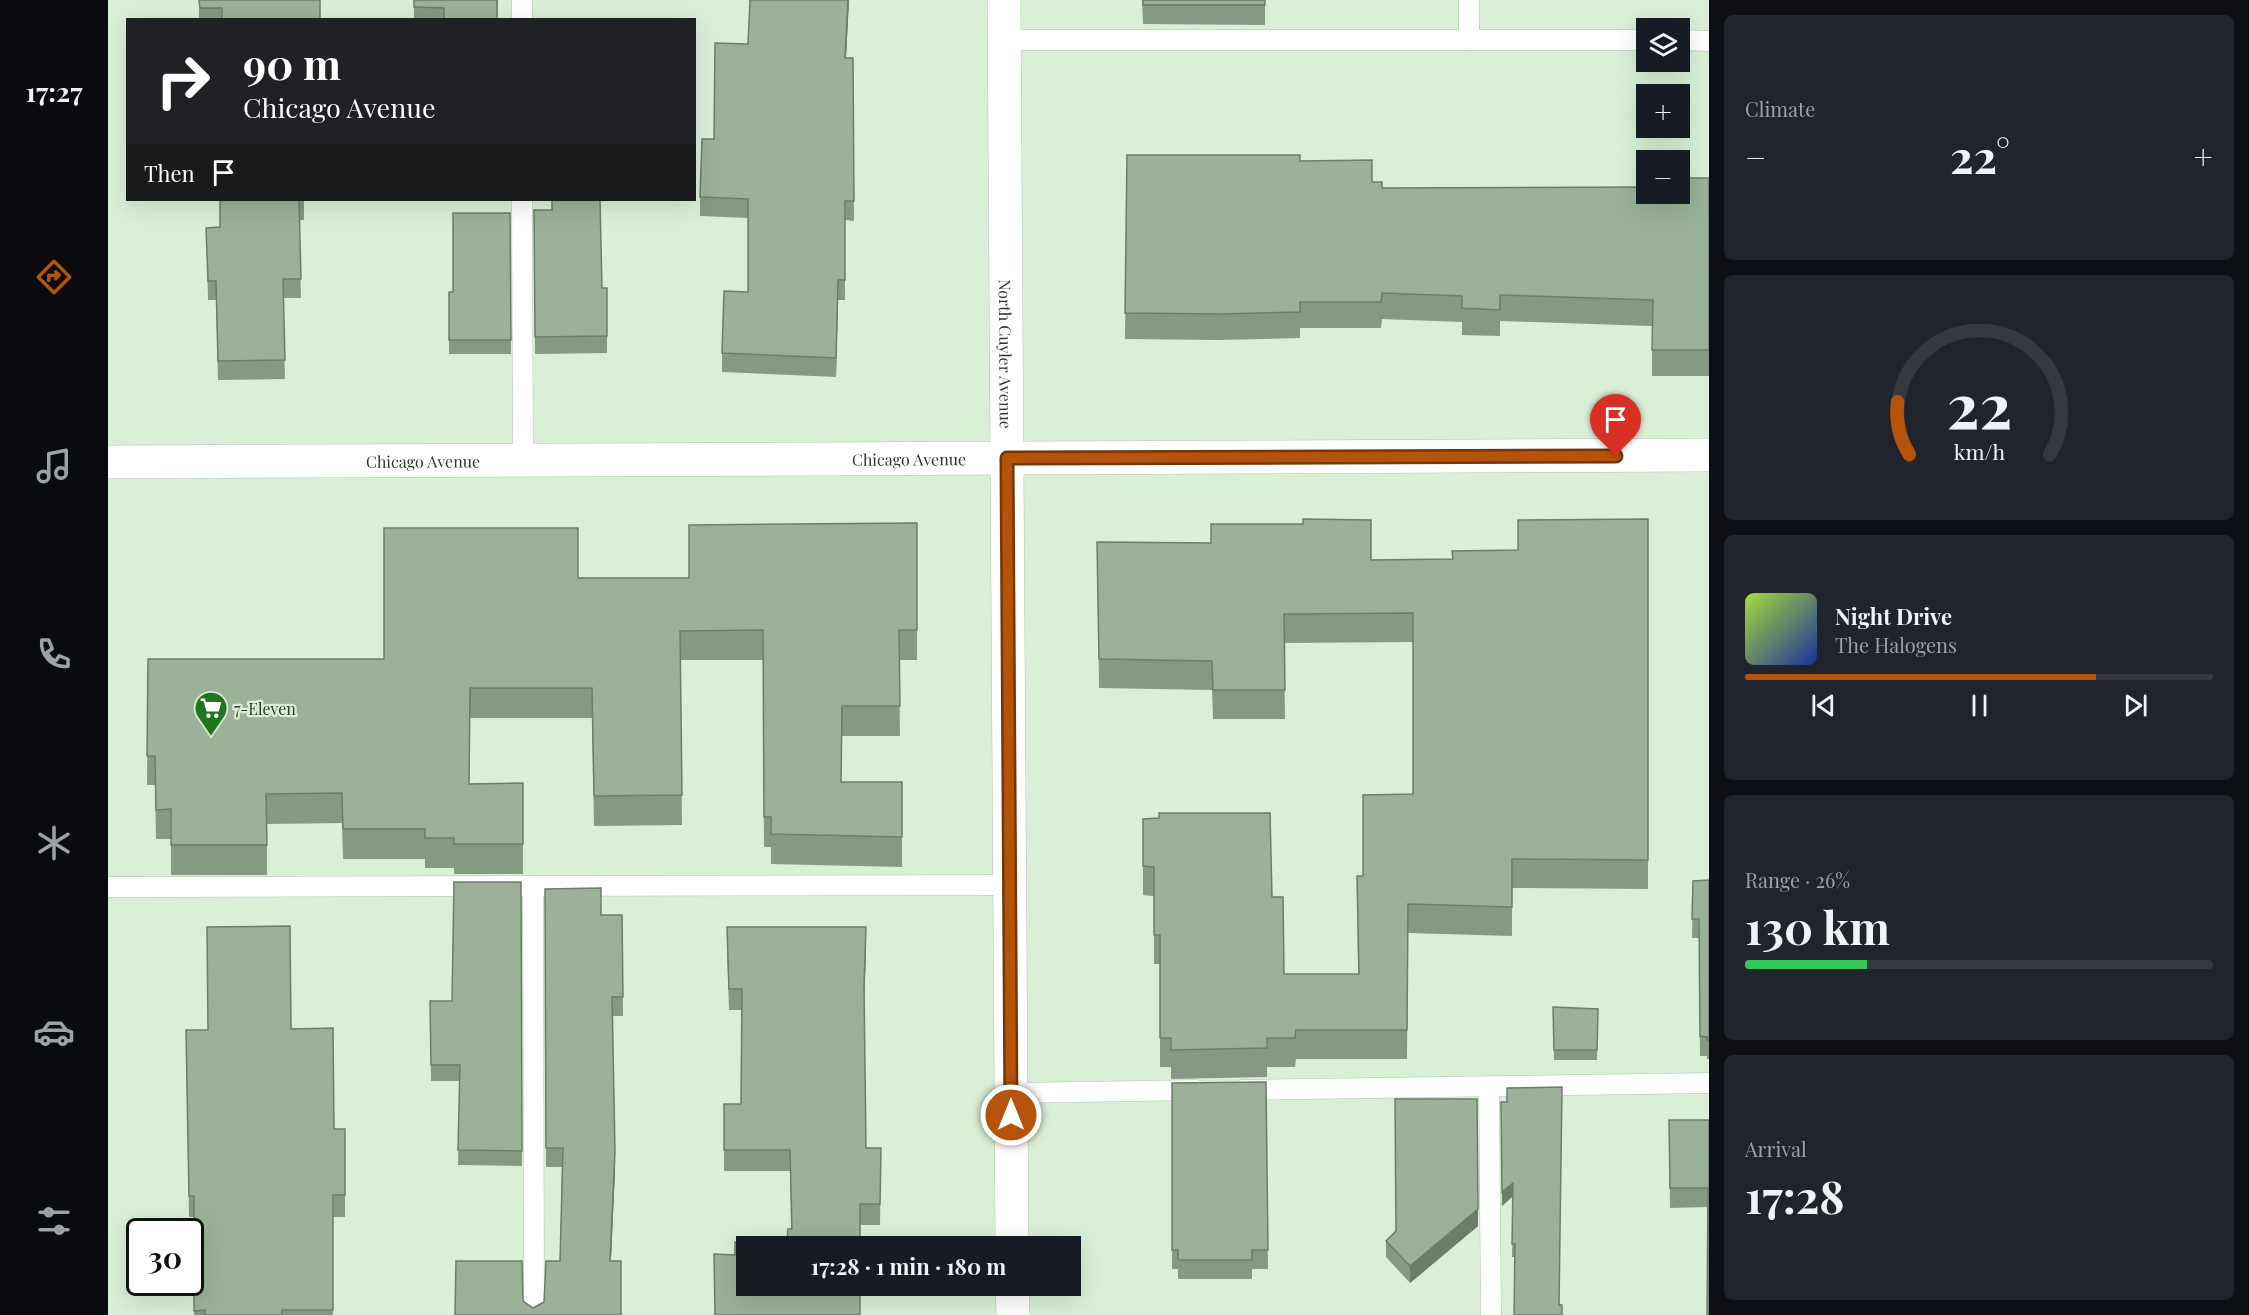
<!DOCTYPE html>
<html lang="en">
<head>
<meta charset="utf-8">
<style>
	:root { --surface:#171b24; --page:#20242c; --text:#f1f3f6; --muted:#9ea1a6; --line:#363941; --accent:#b45309 }
	body { margin:0; font-family:"Playfair Display",serif; background:var(--page); color:var(--text); height:100vh; display:flex; flex-direction:column; font-size:22px; white-space:nowrap }
	* { box-sizing:border-box; margin:0 }
	p { font-size:20px; color:var(--muted) }
	.icon { flex:none; width:33px; height:33px; fill:none; stroke:currentColor; stroke-width:2; stroke-linecap:round; stroke-linejoin:round }
	.map { position:relative; flex:1; overflow:hidden }
	.drawer { display:flex; flex-direction:column; gap:15px; padding:15px; background:#0d0f14; width:540px }
	.drawer>* { flex:none }
	.hud { position:absolute; left:18px; top:18px; width:570px; height:183px; border-radius:0px; box-shadow:0 6px 24px #0002; background:#202124; color:#fff; overflow:hidden }
	.controls { position:absolute; left:1528px; top:18px; display:grid; gap:12px }
	.controls a { display:grid; place-items:center; width:54px; height:54px; border-radius:0px; background:var(--surface); box-shadow:0 6px 24px #0002; font-size:30px }
	.speed { position:absolute; left:18px; top:1218px; display:flex; gap:12px; font-size:30px; font-weight:700; text-align:center }
	.speed>* { display:grid; place-content:center; width:78px; height:78px; border-radius:50%; background:var(--surface); box-shadow:0 6px 24px #0002; line-height:1 }
	.speed .limit { border:3px solid #111; border-radius:9px; background:#fff; color:#111 }
	.pin { position:absolute; display:grid; place-items:center; width:51px; height:51px; color:#fff; margin:-62px -26px; border-radius:50% 50% 50% 0; rotate:-45deg; box-shadow:0 0 6px #0007 }
	.pin .icon { rotate:45deg }
	.me { position:absolute; width:66px; margin:-33px; rotate:0deg; stroke-linejoin:round; filter:drop-shadow(0 0 4px #0008) }
	.turn { display:flex; align-items:center; gap:21px; height:126px; padding:0 18px; font-size:27px }
	.turn .icon { width:78px; height:78px; stroke-width:2.5 }
	.turn b { display:block; font-size:42px; line-height:51px }
	.then { display:flex; align-items:center; height:57px; padding:0 18px; background:#0003; gap:12px; font-size:22px }
	.big { font-size:45px; font-weight:700; line-height:1.1 }
	.drawer .tile { flex:1; display:flex; flex-direction:column; justify-content:center; gap:9px; min-width:0; padding:0 21px; border-radius:9px; background:var(--page) }
	.drawer .dial { align-items:center; gap:0 }
	.dial svg { height:156px; overflow:visible; fill:none; stroke:var(--line); stroke-width:7; stroke-linecap:round; text-anchor:middle }
	.dial text { fill:var(--text); stroke:none }
	.song { display:flex; align-items:center; gap:18px }
	.cover { width:72px; height:72px; border-radius:9px; background:linear-gradient(135deg,hsl(80 70% 55%),hsl(230 70% 35%)) }
	.played { height:6px; border-radius:3px; background:linear-gradient(90deg,var(--accent) 75%,var(--line) 75%) }
	.keys { display:flex; justify-content:space-around; direction:ltr }
	.heat { display:flex; justify-content:space-between; align-items:center; font-size:33px; direction:ltr }
	.charge { height:9px; border-radius:4px; background:linear-gradient(90deg,#34c759 26%,var(--line) 0) }
	.trip { position:absolute; left:628px; top:1236px; width:345px; height:60px; border-radius:0px; background:var(--surface); box-shadow:0 6px 24px #0002; font-weight:700; line-height:60px; text-align:center }
	main { display:flex; flex:1; min-height:0 }
	.tab-bar { display:flex; flex-direction:column; width:108px; justify-content:space-around; align-items:center; background:#090b0e; color:var(--muted) }
	.tab-bar .icon { width:42px; height:42px }
	.tab-bar .on { color:var(--accent) }
	.tab-bar b { font-size:27px; color:var(--text) }
	.map>svg:first-child { display:block }
	.lines { fill:none; stroke-linecap:round; stroke-linejoin:round }
	.lane-casing { stroke:#adc3ab; stroke-width:21 }
	.street-casing { stroke:#adc3ab; stroke-width:34 }
	.secondary-casing { stroke:#adc3ab; stroke-width:34 }
	.lane { stroke:#fff; stroke-width:20 }
	.street { stroke:#fff; stroke-width:33 }
	.secondary { stroke:#fff; stroke-width:33 }
	.wall { fill:#859984 }
	.shaded-wall { fill:#6c7d6b }
	.building { fill:#9bb299; stroke:#6c7d6b; stroke-width:1.5 }
	.route-casing { stroke:#753606; stroke-width:15 }
	.route { stroke:#b45309; stroke-width:10 }
	.labels { text-anchor:middle; dominant-baseline:central; stroke-width:4.5; stroke-linejoin:round; paint-order:stroke }
	.street-label { font-size:16px; fill:#2e362d; stroke:#d9f0d7 }
	.poi-label { font-size:16px; fill:#2e362d; stroke:#d9f0d7; text-anchor:start }
</style>
</head>
<body>
<main>
<nav class="tab-bar">
<b>17:27</b>
<svg class="icon on" aria-label="directions" viewBox="0 0 24 24"><path d="M12 3l9 9-9 9-9-9zM9 14v-3h6M13 9l2 2-2 2"/></svg>
<svg class="icon" aria-label="music" viewBox="0 0 24 24"><path d="M9 18V5l10-2v13"/><circle cx="6" cy="18" r="3"/><circle cx="16" cy="16" r="3"/></svg>
<svg class="icon" aria-label="phone" viewBox="0 0 24 24"><path d="M5 4h4l2 5-3 2q2 4 5 5l2-3 5 2v4C11 20 4 13 5 4z"/></svg>
<svg class="icon" aria-label="climate" viewBox="0 0 24 24"><path d="M12 3v18M4 7l16 10M4 17L20 7"/></svg>
<svg class="icon" aria-label="car" viewBox="0 0 24 24"><path d="M5 17H2v-5l4-1 3-4h7l3 4 3 1v5h-3M9 17h6M6 11h13"/><circle cx="7" cy="17" r="2"/><circle cx="17" cy="17" r="2"/></svg>
<svg class="icon" aria-label="filters" viewBox="0 0 24 24"><path d="M4 7h16M4 17h16"/><circle cx="9" cy="7" r="2"/><circle cx="15" cy="17" r="2"/></svg>
</nav>
<div class="map">
<svg width="1601" height="1315" viewBox="0 0 1601 1315">
	<rect width="100%" height="100%" fill="#d9f0d7"/>
	<g class="lines">
		<g class="lane-casing">
			<g id="lane">
				<path d="M 414,0 L 414,20"/>
				<path d="M 896,40 L 1539,40"/>
				<path d="M 1361,40 L 1361,0"/>
				<path d="M 1572,40 L 1601,41"/>
				<path d="M 414,200 L 415,460"/>
				<path d="M 425,886 L 426,1315"/>
				<path d="M 0,887 L 902,885"/>
				<path d="M 1381,1086 L 1383,1315"/>
				<path d="M 1134,1090 L 1601,1083"/>
				<path d="M 903,1093 L 1089,1090"/>
			</g>
		</g>
		<g class="street-casing">
			<g id="street">
				<path id="s1" d="M 896,0 L 904,1246"/>
				<path d="M 904,1286 L 905,1315"/>
			</g>
		</g>
		<g class="secondary-casing">
			<g id="secondary">
				<path id="s2" d="M 0,462 L 1601,455"/>
			</g>
		</g>
		<use href="#lane" class="lane"/>
		<use href="#street" class="street"/>
		<use href="#secondary" class="secondary"/>
	</g>
	<g class="wall">
		<path d="M 91,0 L 212,20 L 91,20 Z"/>
		<path d="M 306,0 L 390,0 L 389,20 L 306,20 Z"/>
		<path d="M 642,0 L 741,0 L 738,58 L 745,58 L 746,221 L 737,220 L 737,300 L 730,300 L 728,377 L 614,372 L 614,353 L 640,292 L 640,218 L 592,216 L 592,197 L 640,44 Z"/>
		<path d="M 1034,0 L 1157,0 L 1157,25 L 1035,24 Z"/>
		<path d="M 1019,155 L 1192,161 L 1264,182 L 1274,188 L 1539,194 L 1601,178 L 1601,376 L 1544,376 L 1544,326 L 1392,321 L 1392,336 L 1354,335 L 1354,322 L 1274,319 L 1273,328 L 1192,328 L 1192,338 L 1111,340 L 1017,339 Z"/>
		<path d="M 112,200 L 196,200 L 196,220 L 191,220 L 193,298 L 175,298 L 177,379 L 110,380 L 108,300 L 100,300 L 98,228 L 112,227 Z"/>
		<path d="M 426,210 L 444,210 L 494,288 L 499,288 L 499,353 L 427,354 Z"/>
		<path d="M 402,213 L 403,354 L 341,354 L 341,292 L 345,292 Z"/>
		<path d="M 1540,519 L 1540,889 L 1404,888 L 1404,936 L 1300,933 L 1299,1059 L 1188,1059 L 1187,1067 L 1159,1067 L 1159,1077 L 1063,1079 L 1063,1067 L 1052,1067 L 1052,964 L 1046,964 L 1046,896 L 1035,895 L 1035,819 L 1164,897 L 1176,974 L 1250,974 L 1249,876 L 1255,876 L 1305,794 L 1305,642 L 1176,643 L 1177,719 L 1105,719 L 1104,690 L 991,688 L 989,542 L 1263,560 L 1344,559 L 1410,550 Z"/>
		<path d="M 809,523 L 809,660 L 791,660 L 792,736 L 734,736 L 733,782 L 794,782 L 794,867 L 663,864 L 663,847 L 656,847 L 655,660 L 572,660 L 574,825 L 486,826 L 484,718 L 362,718 L 361,784 L 415,783 L 415,874 L 346,874 L 346,868 L 317,868 L 317,859 L 235,859 L 234,823 L 159,824 L 159,875 L 63,875 L 63,839 L 48,839 L 47,785 L 39,785 L 40,659 L 276,659 L 470,578 L 581,578 Z"/>
		<path d="M 1601,880 L 1601,1059 L 1599,1059 L 1599,1056 L 1592,1056 L 1591,938 L 1584,938 L 1585,881 Z"/>
		<path d="M 413,882 L 414,1166 L 350,1165 L 352,1081 L 323,1081 L 322,1001 L 344,1001 Z"/>
		<path d="M 437,889 L 493,915 L 514,915 L 515,1016 L 505,1016 L 507,1170 L 503,1261 L 513,1315 L 347,1315 L 415,1301 L 425,1308 L 436,1302 L 452,1261 L 454,1167 L 438,1167 Z"/>
		<path d="M 619,948 L 758,948 L 756,1004 L 758,1148 L 773,1148 L 772,1225 L 752,1225 L 627,1255 L 679,1241 L 683,1229 L 682,1171 L 616,1171 L 616,1104 L 633,1104 L 634,1010 L 621,1010 Z"/>
		<path d="M 1445,1007 L 1490,1009 L 1489,1060 L 1446,1060 Z"/>
		<path d="M 183,1029 L 226,1129 L 237,1129 L 237,1217 L 225,1217 L 225,1315 L 86,1315 L 86,1217 L 81,1217 L 78,1051 Z"/>
		<path d="M 1158,1082 L 1160,1269 L 1144,1269 L 1144,1279 L 1070,1279 L 1070,1269 L 1064,1269 L 1064,1083 Z"/>
		<path d="M 1393,1102 L 1451,1305 L 1454,1315 L 1407,1257 L 1404,1257 L 1405,1196 L 1394,1206 Z"/>
		<path d="M 1561,1120 L 1601,1120 L 1600,1207 L 1562,1208 Z"/>
		<path d="M 1370,1226 L 1302,1283 L 1278,1257 L 1278,1241 Z"/>
	</g>
	<g class="shaded-wall">
		<path d="M 740,0 L 741,0 L 737,77 L 737,58 Z"/>
		<path d="M 730,280 L 730,300 L 728,377 L 728,358 Z"/>
		<path d="M 758,927 L 758,948 L 756,1008 L 756,987 Z"/>
		<path d="M 507,1151 L 507,1170 L 502,1280 L 502,1261 Z"/>
		<path d="M 1405,1183 L 1405,1196 L 1394,1206 L 1394,1192 Z"/>
		<path d="M 1370,1209 L 1370,1226 L 1302,1283 L 1302,1266 Z"/>
	</g>
	<g class="building">
		<path d="M 91,0 L 212,0 L 212,20 L 114,20 L 114,8 L 92,8 Z"/>
		<path d="M 306,0 L 389,0 L 389,20 L 336,20 L 336,8 L 306,7 Z"/>
		<path d="M 642,0 L 740,0 L 737,58 L 745,58 L 746,201 L 737,201 L 737,280 L 730,280 L 728,358 L 614,353 L 616,291 L 640,292 L 640,199 L 592,197 L 594,139 L 606,139 L 607,43 L 640,44 Z"/>
		<rect x="1035" y="0" width="122" height="5"/>
		<path d="M 1019,155 L 1192,155 L 1192,161 L 1264,160 L 1264,182 L 1274,182 L 1274,188 L 1539,187 L 1539,194 L 1572,194 L 1572,178 L 1601,178 L 1601,350 L 1544,350 L 1545,300 L 1392,295 L 1392,310 L 1354,308 L 1354,296 L 1274,293 L 1273,302 L 1192,302 L 1192,312 L 1111,314 L 1017,313 Z"/>
		<path d="M 112,200 L 196,200 L 191,200 L 193,279 L 175,279 L 177,360 L 110,361 L 108,281 L 100,281 L 98,228 L 112,227 Z"/>
		<path d="M 444,200 L 492,200 L 494,288 L 499,288 L 499,336 L 427,337 L 426,210 L 444,210 Z"/>
		<path d="M 345,213 L 402,213 L 403,340 L 341,340 L 341,292 L 345,292 Z"/>
		<path d="M 1195,519 L 1263,520 L 1263,560 L 1345,559 L 1344,551 L 1410,550 L 1410,520 L 1540,519 L 1540,860 L 1404,859 L 1404,907 L 1300,904 L 1299,1030 L 1188,1030 L 1187,1038 L 1159,1038 L 1159,1048 L 1063,1050 L 1063,1038 L 1052,1038 L 1052,935 L 1046,935 L 1046,867 L 1035,866 L 1035,819 L 1051,818 L 1051,813 L 1162,813 L 1164,897 L 1175,897 L 1176,974 L 1251,974 L 1249,876 L 1255,876 L 1255,795 L 1305,794 L 1305,613 L 1176,614 L 1177,690 L 1105,690 L 1104,661 L 991,659 L 989,542 L 1103,543 L 1103,524 L 1195,524 Z"/>
		<path d="M 809,523 L 809,630 L 791,630 L 792,706 L 734,706 L 733,782 L 794,782 L 794,837 L 663,834 L 663,817 L 656,817 L 655,630 L 572,631 L 574,795 L 486,796 L 484,688 L 362,688 L 361,784 L 415,783 L 415,844 L 346,844 L 346,838 L 317,838 L 317,829 L 235,829 L 234,793 L 158,794 L 159,845 L 63,845 L 63,809 L 48,810 L 47,756 L 39,756 L 40,659 L 276,659 L 276,528 L 470,528 L 470,578 L 581,578 L 581,525 Z"/>
		<path d="M 1601,880 L 1601,1040 L 1599,1040 L 1599,1037 L 1592,1036 L 1591,919 L 1584,919 L 1585,881 Z"/>
		<path d="M 346,882 L 413,882 L 414,1151 L 350,1150 L 352,1065 L 323,1065 L 322,1001 L 344,1001 Z"/>
		<path d="M 493,888 L 493,915 L 514,915 L 515,997 L 504,997 L 507,1151 L 502,1261 L 513,1261 L 513,1315 L 347,1315 L 348,1261 L 414,1261 L 415,1301 L 425,1308 L 436,1302 L 438,1261 L 452,1261 L 455,1148 L 438,1148 L 437,889 Z"/>
		<path d="M 182,926 L 183,1029 L 225,1028 L 226,1129 L 237,1129 L 237,1195 L 225,1195 L 225,1310 L 174,1310 L 174,1315 L 97,1315 L 97,1310 L 86,1311 L 86,1196 L 81,1196 L 78,1030 L 100,1030 L 99,927 Z"/>
		<path d="M 619,927 L 758,927 L 756,987 L 758,1148 L 773,1148 L 772,1204 L 752,1204 L 752,1246 L 639,1246 L 639,1286 L 752,1286 L 752,1315 L 607,1315 L 606,1254 L 627,1255 L 627,1242 L 679,1241 L 680,1229 L 684,1229 L 682,1150 L 616,1150 L 616,1104 L 633,1104 L 634,989 L 621,989 Z"/>
		<path d="M 1445,1007 L 1490,1009 L 1489,1050 L 1446,1050 Z"/>
		<path d="M 1158,1082 L 1160,1250 L 1144,1250 L 1144,1260 L 1070,1260 L 1070,1250 L 1064,1250 L 1064,1083 Z"/>
		<path d="M 1454,1087 L 1451,1305 L 1454,1305 L 1454,1315 L 1406,1315 L 1407,1244 L 1404,1244 L 1405,1183 L 1394,1192 L 1393,1102 L 1399,1102 L 1399,1088 Z"/>
		<path d="M 1287,1099 L 1369,1099 L 1370,1209 L 1302,1266 L 1278,1241 L 1288,1231 Z"/>
		<path d="M 1561,1120 L 1601,1120 L 1601,1315 L 1599,1315 L 1600,1188 L 1562,1188 Z"/>
	</g>
	<g class="lines">
		<g class="route-casing">
			<path id="route" d="M 903,1115 L 899,458 L 1508,456"/>
		</g>
		<use href="#route" class="route"/>
	</g>
	<defs>
		<g id="supermarket-pin" transform="scale(1.725)"><path d="M0 17L-7.5 6A9.5 9.5 0 1 1 7.5 6Z" fill="#217520" stroke="#d9f0d7"/><path d="M-6-5.5h2.5l.6 2H6L4.5 2H-2.5L-4.4-4H-6ZM-1.5 3.2a1.3 1.3 0 1 0 .1 0ZM3 3.2a1.3 1.3 0 1 0 .1 0Z" fill="#fff"/></g>
	</defs>
	<g fill-rule="evenodd">
		<use href="#supermarket-pin" x="103" y="708"/>
	</g>
	<g class="labels">
		<g class="street-label">
			<text stroke="none"><textPath href="#s1" startOffset="354">North Cuyler Avenue</textPath></text>
			<text stroke="none"><textPath href="#s2" startOffset="801">Chicago Avenue</textPath></text>
			<text stroke="none"><textPath href="#s2" startOffset="315">Chicago Avenue</textPath></text>
		</g>
		<g class="poi-label">
			<text x="126" y="708">7-Eleven</text>
		</g>
	</g>
</svg>
<div class="controls">
<a><svg class="icon" aria-label="layers" viewBox="0 0 24 24"><path d="M12 4l9 5-9 5-9-5zM3 14l9 5 9-5"/></svg></a>
<a>+</a>
<a>−</a>
</div>
<div class="speed"><div class="limit">30</div></div>
<div class="pin" style="left:1508px;top:456px;background:#d93025"><svg class="icon" aria-label="arrive" viewBox="0 0 24 24"><path d="M6 21V4h12l-3 4 3 4H6"/></svg></div>
<svg class="me" style="left:903px;top:1115px" viewBox="-20 -20 40 40"><circle r="17" fill="#b45309" stroke="#fff" stroke-width="3"/><path d="M0-11L8 9 0 5-8 9z" fill="#fff"/></svg>
<div class="trip">17:28 · 1 min · 180 m</div>
<div class="hud">
<div class="turn"><svg class="icon" aria-label="right" viewBox="0 0 24 24"><path d="M7 20v-9h11M14 6l5 5-5 5"/></svg><div><b>90 m</b>Chicago Avenue</div></div>
<div class="then">Then<svg class="icon" aria-label="arrive" viewBox="0 0 24 24"><path d="M6 21V4h12l-3 4 3 4H6"/></svg></div>
</div>
</div>
<section class="drawer">
<div class="tile"><p>Climate</p>
<div class="heat"><a>−</a><b class="big">22°</b><a>+</a></div>
</div>
<div class="tile dial"><svg viewBox="0 0 100 80">
<path d="M14 69A42 42 0 1 1 86 69"/>
<path d="M14 69A42 42 0 0 1 8 42" stroke="#b45309"/>
<text x="50" y="56" font-size="32" font-weight="700">22</text>
<text x="50" y="72" font-size="11">km/h</text>
</svg></div>
<div class="tile">
<div class="song"><i class="cover"></i><div><b>Night Drive</b><p>The Halogens</p></div></div>
<div class="played"></div>
<div class="keys"><svg class="icon" aria-label="previous" viewBox="0 0 24 24"><path d="M18 5L8 12l10 7zM5 5v14"/></svg><svg class="icon" aria-label="pause" viewBox="0 0 24 24"><path d="M8 5v14M16 5v14"/></svg><svg class="icon" aria-label="next" viewBox="0 0 24 24"><path d="M6 5l10 7-10 7zM19 5v14"/></svg></div>
</div>
<div class="tile"><p>Range · 26%</p><b class="big">130 km</b><div class="charge"></div></div>
<div class="tile"><p>Arrival</p><b class="big">17:28</b></div>
</section>
</main>
</body>
</html>
